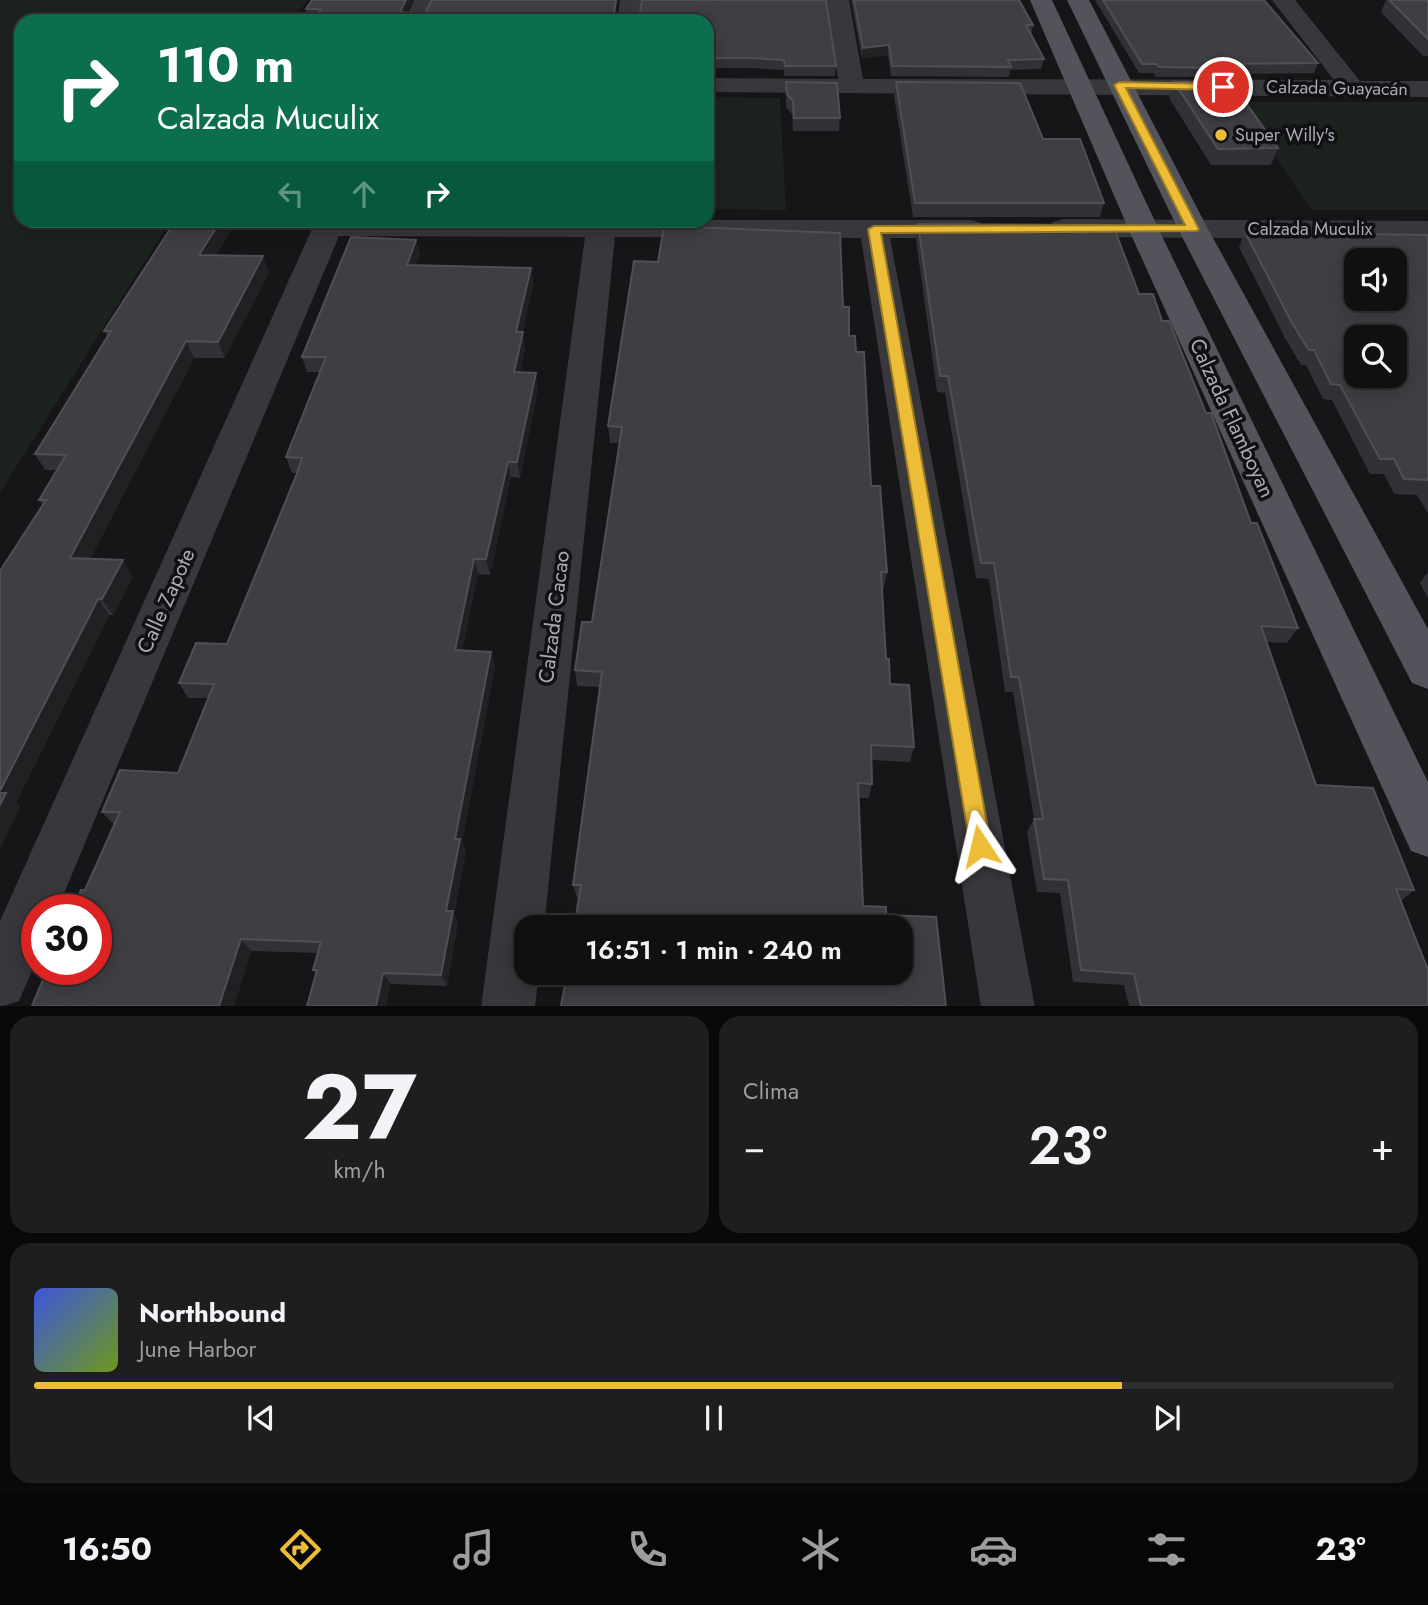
<!DOCTYPE html>
<html lang="es">
<head>
<meta charset="utf-8">
<style>
	:root { --surface:#101011; --page:#1e1e1f; --text:#f1f3f6; --muted:#9c9d9f; --line:#303031; --accent:#edbd38 }
	body { margin:0; font-family:Jost,sans-serif; background:var(--page); color:var(--text); height:100vh; display:flex; flex-direction:column; font-size:26px; white-space:nowrap }
	* { box-sizing:border-box; margin:0 }
	p { font-size:23px; color:var(--muted) }
	.icon { flex:none; width:38px; height:38px; fill:none; stroke:currentColor; stroke-width:2; stroke-linecap:round; stroke-linejoin:round }
	.map { position:relative; height:1006px; overflow:hidden }
	.drawer { display:flex; flex-direction:column; gap:10px; padding:10px; background:#090909; flex:1 }
	.drawer>* { flex:none }
	.banner { position:absolute; left:14px; top:14px; width:700px; height:214px; border-radius:21px; box-shadow:0 4px 18px #0003,0 0 0 2px var(--line); background:#0b6e4f; color:#fff; overflow:hidden }
	.buttons { position:absolute; left:1344px; top:248px; display:grid; gap:14px }
	.buttons a { display:grid; place-items:center; width:63px; height:63px; border-radius:14px; background:var(--surface); box-shadow:0 4px 18px #0003,0 0 0 2px var(--line); font-size:35px }
	.speed { position:absolute; left:21px; top:894px; display:flex; gap:14px; font-size:35px; font-weight:700; text-align:center }
	.speed>* { display:grid; place-content:center; width:91px; height:91px; border-radius:50%; background:var(--surface); box-shadow:0 4px 18px #0003,0 0 0 2px var(--line); line-height:1 }
	.speed .limit { border:10px solid #d22; background:#fff; color:#111 }
	.pin { position:absolute; display:grid; place-items:center; width:60px; height:60px; color:#fff; margin:-30px; border:4px solid #fff; border-radius:50%; box-shadow:0 2px 7px #0007 }
	.me { position:absolute; width:77px; margin:-38px; rotate:350deg; stroke-linejoin:round; filter:drop-shadow(0 0 5px #0008) }
	.turn { display:flex; align-items:center; gap:24px; height:147px; padding:0 28px; font-size:32px }
	.turn .icon { width:91px; height:91px; stroke-width:2.5 }
	.turn b { display:block; font-size:49px; line-height:60px }
	.lanes { display:flex; align-items:center; height:66px; padding:0 28px; background:#0003; justify-content:center; gap:35px; direction:ltr }
	.lanes .off { opacity:.35 }
	.big { font-size:52px; font-weight:600; line-height:1.1 }
	.drawer .card { flex:1; display:flex; flex-direction:column; justify-content:center; gap:10px; min-width:0; padding:0 24px; border-radius:21px; background:var(--page) }
	.drawer .dial { align-items:center; gap:0 }
	.dial b { font-size:91px; line-height:1 }
	.song { display:flex; align-items:center; gap:21px }
	.cover { width:84px; height:84px; border-radius:10px; background:linear-gradient(135deg,hsl(230 70% 55%),hsl(80 70% 35%)) }
	.played { height:7px; border-radius:4px; background:linear-gradient(90deg,var(--accent) 80%,var(--line) 80%) }
	.keys { display:flex; justify-content:space-around; direction:ltr }
	.heat { display:flex; justify-content:space-between; align-items:center; font-size:38px; direction:ltr }
	.drawer .tiles { flex:1; display:grid; gap:10px; grid-template-columns:1fr 1fr }
	.card:last-child { grid-column:span 2 }
	.trip { position:absolute; left:514px; top:915px; width:399px; height:70px; border-radius:21px; background:var(--surface); box-shadow:0 4px 18px #0003,0 0 0 2px var(--line); font-weight:600; line-height:70px; text-align:center }
	.menu { display:flex; height:112px; justify-content:space-around; align-items:center; background:#060607; color:var(--muted) }
	.menu .icon { width:49px; height:49px }
	.menu .selected { color:var(--accent) }
	.menu b { font-size:32px; color:var(--text) }
	.map>svg:first-child { display:block }
	.green { fill:#1c221d }
	.lines { fill:none; stroke-linecap:round; stroke-linejoin:round }
	.minor { fill:#37373c; fill-rule:evenodd }
	.major { fill:#53545b; fill-rule:evenodd }
	.wall { fill:#323135 }
	.shaded-wall { fill:#212023 }
	.building { fill:#3f3e43; stroke:#4f4f55; stroke-width:2; fill-rule:evenodd }
	.route { fill:#edbd38; stroke:#9a7b24; stroke-width:2 }
	.poi-dot { fill:#edbd38; stroke:#111012; stroke-width:2.5 }
	.labels { text-anchor:middle; dominant-baseline:central; stroke-width:7; stroke-linejoin:round; paint-order:stroke }
	.far-street-label { font-size:18px; fill:#a8abb7; stroke:#111012 }
	.far-poi-label { font-size:18px; fill:#a8abb7; stroke:#111012; text-anchor:start }
	.street-label { font-size:21px; fill:#a8abb7; stroke:#111012 }
</style>
</head>
<body>
<div class="map">
<svg width="1428" height="1007" viewBox="0 0 1428 1007">
	<rect width="100%" height="100%" fill="#161517"/>
	<g class="green">
		<path d="M 0,0 L 307,0 L 294,21 L 21,21 L 21,220 L 170,221 L 0,493 Z"/>
		<path d="M 707,97 L 780,98 L 786,210 L 707,209 Z"/>
		<path d="M 1239,102 L 1428,102 L 1428,210 L 1311,210 Z"/>
	</g>
	<g class="lines">
		<g class="minor">
			<path d="M 414,0 L 436,0 L 427,21 L 405,21 Z"/>
			<path d="M 620,0 L 642,0 L 639,21 L 617,21 Z"/>
			<path d="M 827,0 L 849,0 L 863,79 L 1334,80 L 1272,0 L 1295,0 L 1360,81 L 1428,81 L 1428,97 L 707,92 L 707,78 L 838,79 Z"/>
			<path d="M 1063,219 L 1428,221 L 1428,239 L 1063,237 L 1053,234 L 1048,228 L 1053,222 Z"/>
			<path d="M 316,220 L 971,220 L 981,223 L 986,229 L 981,235 L 971,238 L 890,238 L 1035,1007 L 981,1007 L 861,238 L 615,237 L 544,928 L 527,928 L 527,973 L 539,973 L 535,1007 L 481,1007 L 585,237 L 339,236 L 57,910 L 37,910 L 37,959 L 19,1001 L 0,1007 L 0,921 Z"/>
		</g>
		<g class="major">
			<path d="M 1030,0 L 1052,0 L 1158,228 L 1428,782 L 1428,857 L 1411,851 L 1128,228 Z"/>
			<path d="M 1067,0 L 1089,0 L 1208,229 L 1428,629 L 1428,689 L 1412,683 L 1178,229 Z"/>
		</g>
	</g>
	<g class="wall">
		<path d="M 312,0 L 413,0 L 407,12 L 425,14 L 432,0 L 618,0 L 616,13 L 640,13 L 642,0 L 826,0 L 836,66 L 835,76 L 784,76 L 784,70 L 751,68 L 707,68 L 707,21 L 313,21 L 314,19 L 309,19 L 306,9 Z"/>
		<path d="M 851,0 L 1019,0 L 1033,25 L 1031,35 L 1044,59 L 1041,69 L 1010,70 L 1009,77 L 891,76 L 888,55 L 862,58 Z"/>
		<path d="M 1095,0 L 1264,0 L 1318,63 L 1314,73 L 1212,74 L 1210,77 L 1156,77 L 1153,73 L 1139,73 Z"/>
		<path d="M 1386,0 L 1428,0 L 1428,56 L 1423,56 L 1381,12 Z"/>
		<path d="M 786,82 L 840,118 L 839,131 L 793,131 L 792,114 L 786,107 Z"/>
		<path d="M 896,82 L 1043,139 L 1104,203 L 1100,217 L 913,217 L 894,96 Z"/>
		<path d="M 1174,82 L 1278,148 L 1271,165 L 1211,165 L 1169,98 Z"/>
		<path d="M 176,220 L 237,220 L 216,255 L 269,272 L 225,358 L 194,358 L 90,559 L 133,576 L 113,615 L 109,615 L 16,803 L 20,807 L 0,849 L 0,571 L 43,505 L 39,500 L 56,470 L 45,470 L 35,454 L 107,336 L 104,331 Z"/>
		<path d="M 918,224 L 1139,294 L 1162,321 L 1206,413 L 1251,523 L 1298,628 L 1287,643 L 1266,642 L 1316,785 L 1414,890 L 1401,901 L 1428,1006 L 1129,1006 L 1124,985 L 1073,982 L 1060,893 L 1037,892 L 1027,832 L 1034,819 L 1013,692 L 1005,692 L 989,579 L 976,578 L 945,393 L 937,392 L 916,240 Z"/>
		<path d="M 1245,232 L 1428,235 L 1428,513 L 1417,495 L 1394,494 L 1384,474 L 1370,474 L 1332,400 L 1323,399 L 1306,365 L 1301,365 L 1285,338 L 1239,247 Z"/>
		<path d="M 416,240 L 420,255 L 416,265 L 534,283 L 522,332 L 525,348 L 520,372 L 538,388 L 520,478 L 511,477 L 490,575 L 478,574 L 462,650 L 495,666 L 462,843 L 466,852 L 454,914 L 458,923 L 447,986 L 391,984 L 316,974 L 313,970 L 318,953 L 251,951 L 234,1006 L 32,1006 L 114,825 L 102,812 L 178,773 L 208,698 L 188,698 L 179,683 L 227,644 L 297,473 L 292,473 L 286,457 L 319,372 L 307,372 L 302,357 Z"/>
		<path d="M 843,307 L 849,336 L 856,352 L 871,486 L 887,572 L 884,588 L 882,588 L 886,659 L 890,684 L 914,747 L 910,762 L 871,760 L 872,784 L 869,798 L 859,798 L 577,898 L 573,885 L 600,687 L 577,686 L 575,670 L 592,622 L 619,443 L 610,443 L 608,426 Z"/>
		<path d="M 1428,572 L 1428,598 L 1420,583 Z"/>
	</g>
	<g class="shaded-wall">
		<path d="M 406,0 L 413,0 L 403,21 L 400,12 Z"/>
		<path d="M 616,0 L 618,0 L 615,21 L 614,13 Z"/>
		<path d="M 889,45 L 888,55 L 862,58 L 863,48 Z"/>
		<path d="M 221,220 L 237,220 L 206,271 L 199,255 Z"/>
		<path d="M 416,240 L 420,255 L 411,280 L 407,265 Z"/>
		<path d="M 263,256 L 269,272 L 225,358 L 218,342 Z"/>
		<path d="M 531,268 L 534,283 L 519,348 L 516,332 Z"/>
		<path d="M 523,332 L 525,348 L 517,388 L 514,372 Z"/>
		<path d="M 186,341 L 194,358 L 82,574 L 70,558 Z"/>
		<path d="M 536,373 L 538,388 L 520,478 L 517,462 Z"/>
		<path d="M 508,462 L 511,477 L 490,575 L 486,559 Z"/>
		<path d="M 474,559 L 478,574 L 459,665 L 455,650 Z"/>
		<path d="M 123,560 L 133,576 L 113,615 L 102,599 Z"/>
		<path d="M 98,599 L 109,615 L 16,803 L 20,807 L 0,849 L 0,791 Z"/>
		<path d="M 491,652 L 495,666 L 462,843 L 466,852 L 454,914 L 458,923 L 447,986 L 441,975 L 446,911 L 455,839 Z"/>
		<path d="M 241,939 L 251,951 L 234,1006 L 219,1006 Z"/>
		<path d="M 383,973 L 391,984 L 386,1006 L 376,1006 Z"/>
	</g>
	<g class="building">
		<path d="M 312,0 L 406,0 L 400,12 L 425,14 L 432,0 L 616,0 L 614,13 L 640,13 L 642,0 L 826,0 L 836,66 L 785,66 L 784,60 L 751,58 L 707,58 L 707,21 L 313,21 L 321,9 L 306,9 Z"/>
		<path d="M 854,0 L 1019,0 L 1033,25 L 1026,25 L 1044,59 L 1008,60 L 1011,67 L 892,66 L 889,45 L 863,48 Z"/>
		<path d="M 1103,0 L 1264,0 L 1318,63 L 1211,64 L 1214,68 L 1159,67 L 1156,64 L 1142,64 Z"/>
		<path d="M 1389,0 L 1428,0 L 1428,39 Z"/>
		<path d="M 786,82 L 837,83 L 840,118 L 794,118 L 793,101 L 787,94 Z"/>
		<path d="M 896,82 L 1020,83 L 1043,139 L 1080,139 L 1104,203 L 915,203 Z"/>
		<path d="M 1174,82 L 1231,82 L 1278,148 L 1218,149 Z"/>
		<path d="M 176,220 L 221,220 L 199,255 L 263,256 L 218,342 L 186,341 L 70,558 L 123,560 L 102,599 L 98,599 L 0,791 L 0,571 L 46,500 L 39,500 L 66,455 L 35,454 L 111,331 L 104,331 Z"/>
		<path d="M 918,224 L 1113,225 L 1139,294 L 1153,294 L 1162,321 L 1169,321 L 1206,413 L 1211,413 L 1251,523 L 1257,523 L 1298,628 L 1261,626 L 1316,785 L 1373,788 L 1414,890 L 1396,889 L 1428,970 L 1428,1006 L 1141,1006 L 1134,974 L 1081,970 L 1068,880 L 1044,879 L 1034,819 L 1043,819 L 1019,677 L 1011,677 L 994,563 L 981,563 L 948,376 L 940,376 Z"/>
		<path d="M 664,226 L 840,233 L 843,307 L 849,307 L 849,336 L 855,336 L 856,352 L 864,352 L 871,486 L 880,486 L 887,572 L 881,572 L 886,659 L 889,659 L 890,684 L 909,685 L 914,747 L 871,745 L 872,784 L 858,783 L 863,906 L 886,907 L 886,915 L 936,917 L 946,1006 L 561,1006 L 567,973 L 901,973 L 901,928 L 574,928 L 581,885 L 573,885 L 602,672 L 575,670 L 582,622 L 592,622 L 622,427 L 608,426 L 634,261 L 658,262 Z"/>
		<path d="M 1245,232 L 1428,235 L 1428,480 L 1404,479 L 1394,459 L 1380,459 L 1340,385 L 1331,384 L 1314,350 L 1309,350 L 1292,323 ZM 1356,261 L 1395,261 L 1395,299 L 1356,299 ZM 1356,338 L 1395,338 L 1395,376 L 1356,376 Z"/>
		<path d="M 351,237 L 416,240 L 407,265 L 531,268 L 516,332 L 523,332 L 514,372 L 536,373 L 517,462 L 508,462 L 486,559 L 474,559 L 455,650 L 491,652 L 455,839 L 460,839 L 446,911 L 453,911 L 441,975 L 383,973 L 376,1006 L 307,1006 L 317,970 L 313,970 L 321,942 L 241,939 L 219,1006 L 32,1006 L 47,970 L 96,970 L 96,910 L 73,910 L 81,890 L 85,890 L 120,812 L 102,812 L 120,770 L 178,773 L 214,684 L 179,683 L 196,643 L 227,644 L 296,476 L 302,458 L 286,457 L 326,357 L 302,357 Z"/>
		<path d="M 0,793 L 6,793 L 0,805 Z"/>
	</g>
	<path class="route" d="M 1119,82 L 1223,84 L 1229,87 L 1223,90 L 1126,88 L 1199,229 L 1197,231 L 881,233 L 991,846 L 988,853 L 980,856 L 973,853 L 970,846 L 868,229 L 874,226 L 1185,225 L 1114,85 Z"/>
	<circle class="poi-dot" cx="1221" cy="135" r="7"/>
	<g class="labels">
		<g class="far-street-label">
			<text transform="translate(1337 88) rotate(1)">Calzada Guayacán</text>
			<text x="1310" y="229">Calzada Muculix</text>
		</g>
		<g class="far-poi-label">
			<text x="1235" y="135">Super Willy's</text>
		</g>
		<g class="street-label">
			<text transform="translate(1232 418) rotate(65)">Calzada Flamboyan</text>
			<text transform="translate(166 601) rotate(-66)">Calle Zapote</text>
			<text transform="translate(554 617) rotate(-83)">Calzada Cacao</text>
		</g>
	</g>
</svg>
<div class="buttons">
<a><svg class="icon" aria-label="sound" viewBox="0 0 24 24"><path d="M4 9h4l5-4v14l-5-4H4zM17 9q2 3 0 6"/></svg></a>
<a><svg class="icon" aria-label="search" viewBox="0 0 24 24"><circle cx="10" cy="10" r="6"/><path d="M15 15l6 6"/></svg></a>
</div>
<div class="speed"><div class="limit">30</div></div>
<div class="pin" style="left:1223px;top:87px;background:#d93025"><svg class="icon" aria-label="arrive" viewBox="0 0 24 24"><path d="M6 21V4h12l-3 4 3 4H6"/></svg></div>
<svg class="me" style="left:980px;top:846px" viewBox="-20 -20 40 40"><path d="M0-17L14 15 0 8-14 15z" fill="#edbd38" stroke="#fff" stroke-width="4"/></svg>
<div class="trip">16:51 · 1 min · 240 m</div>
<div class="banner">
<div class="turn"><svg class="icon" aria-label="right" viewBox="0 0 24 24"><path d="M7 20v-9h11M14 6l5 5-5 5"/></svg><div><b>110 m</b>Calzada Muculix</div></div>
<div class="lanes"><svg class="icon off" aria-label="left" viewBox="0 0 24 24"><path d="M17 20v-9H6M10 6l-5 5 5 5"/></svg><svg class="icon off" aria-label="ahead" viewBox="0 0 24 24"><path d="M12 20V5M6 11l6-6 6 6"/></svg><svg class="icon" aria-label="right" viewBox="0 0 24 24"><path d="M7 20v-9h11M14 6l5 5-5 5"/></svg></div>
</div>
</div>
<section class="drawer">
<div class="tiles">
<div class="card dial"><b>27</b><p>km/h</p></div>
<div class="card"><p>Clima</p>
<div class="heat"><a>−</a><b class="big">23°</b><a>+</a></div>
</div>
<div class="card">
<div class="song"><i class="cover"></i><div><b>Northbound</b><p>June Harbor</p></div></div>
<div class="played"></div>
<div class="keys"><svg class="icon" aria-label="previous" viewBox="0 0 24 24"><path d="M18 5L8 12l10 7zM5 5v14"/></svg><svg class="icon" aria-label="pause" viewBox="0 0 24 24"><path d="M8 5v14M16 5v14"/></svg><svg class="icon" aria-label="next" viewBox="0 0 24 24"><path d="M6 5l10 7-10 7zM19 5v14"/></svg></div>
</div>
</div>
</section>
<nav class="menu">
<b>16:50</b>
<svg class="icon selected" aria-label="directions" viewBox="0 0 24 24"><path d="M12 3l9 9-9 9-9-9zM9 14v-3h6M13 9l2 2-2 2"/></svg>
<svg class="icon" aria-label="music" viewBox="0 0 24 24"><path d="M9 18V5l10-2v13"/><circle cx="6" cy="18" r="3"/><circle cx="16" cy="16" r="3"/></svg>
<svg class="icon" aria-label="phone" viewBox="0 0 24 24"><path d="M5 4h4l2 5-3 2q2 4 5 5l2-3 5 2v4C11 20 4 13 5 4z"/></svg>
<svg class="icon" aria-label="climate" viewBox="0 0 24 24"><path d="M12 3v18M4 7l16 10M4 17L20 7"/></svg>
<svg class="icon" aria-label="car" viewBox="0 0 24 24"><path d="M5 17H2v-5l4-1 3-4h7l3 4 3 1v5h-3M9 17h6M6 11h13"/><circle cx="7" cy="17" r="2"/><circle cx="17" cy="17" r="2"/></svg>
<svg class="icon" aria-label="filters" viewBox="0 0 24 24"><path d="M4 7h16M4 17h16"/><circle cx="9" cy="7" r="2"/><circle cx="15" cy="17" r="2"/></svg>
<b>23°</b>
</nav>
</body>
</html>
